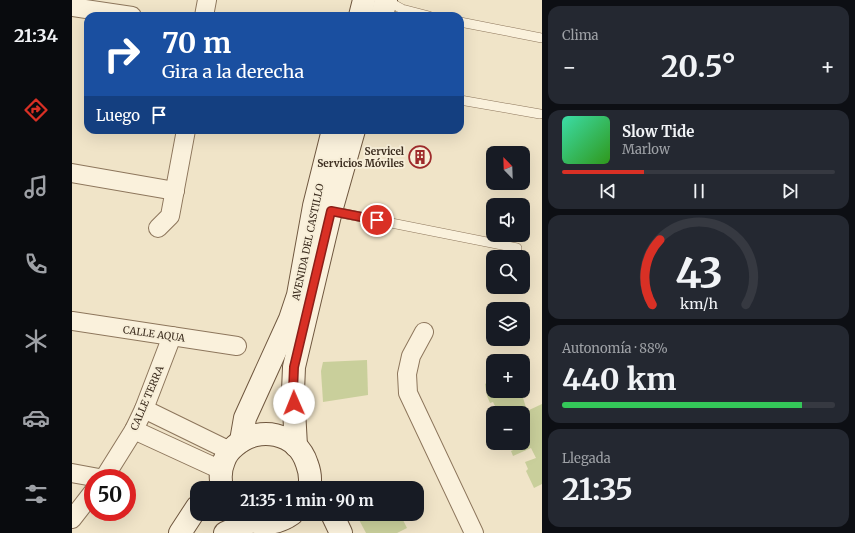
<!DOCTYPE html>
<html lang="es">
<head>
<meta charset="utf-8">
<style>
	:root { --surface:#171b24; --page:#242831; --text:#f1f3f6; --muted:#9ea1a6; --line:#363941; --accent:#d93025 }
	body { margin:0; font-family:Merriweather,serif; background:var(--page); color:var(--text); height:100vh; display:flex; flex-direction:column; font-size:15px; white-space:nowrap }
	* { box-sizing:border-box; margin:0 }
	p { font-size:13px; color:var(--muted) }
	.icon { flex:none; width:22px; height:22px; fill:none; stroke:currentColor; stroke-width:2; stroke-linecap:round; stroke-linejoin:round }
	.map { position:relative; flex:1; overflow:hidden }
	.drawer { display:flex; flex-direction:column; gap:6px; padding:6px; background:#0d0f14; width:313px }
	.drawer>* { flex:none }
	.top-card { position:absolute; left:12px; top:12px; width:380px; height:122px; border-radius:12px; box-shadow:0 4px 16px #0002; background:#1a4fa0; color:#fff; overflow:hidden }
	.needle { width:26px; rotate:337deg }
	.fabs { position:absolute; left:414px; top:146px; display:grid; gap:8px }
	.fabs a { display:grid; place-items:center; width:44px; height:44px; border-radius:8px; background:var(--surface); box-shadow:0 4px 16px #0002; font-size:20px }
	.speed { position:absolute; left:12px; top:469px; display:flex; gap:8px; font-size:20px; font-weight:700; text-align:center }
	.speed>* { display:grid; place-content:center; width:52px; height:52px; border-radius:50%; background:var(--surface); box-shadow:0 4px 16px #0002; line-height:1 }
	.speed .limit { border:6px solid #d22; background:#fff; color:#111 }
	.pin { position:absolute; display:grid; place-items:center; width:34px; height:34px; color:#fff; margin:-17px; border:2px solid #fff; border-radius:50%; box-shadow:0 1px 4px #0007 }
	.me { position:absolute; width:44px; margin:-22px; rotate:359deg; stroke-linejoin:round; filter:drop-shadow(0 0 3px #0008) }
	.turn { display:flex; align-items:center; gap:14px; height:84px; padding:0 12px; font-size:18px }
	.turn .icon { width:52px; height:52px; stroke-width:2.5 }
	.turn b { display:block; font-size:28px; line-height:34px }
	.then { display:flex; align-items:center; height:38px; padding:0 12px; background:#0003; gap:8px; font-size:15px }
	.big { font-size:30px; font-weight:700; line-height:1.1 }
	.drawer .card { flex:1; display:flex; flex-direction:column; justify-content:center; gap:6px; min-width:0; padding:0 14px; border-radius:12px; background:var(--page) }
	.drawer .dial { align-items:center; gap:0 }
	.dial svg { height:104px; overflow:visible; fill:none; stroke:var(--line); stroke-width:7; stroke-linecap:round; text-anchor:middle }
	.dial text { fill:var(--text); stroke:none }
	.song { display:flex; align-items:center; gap:12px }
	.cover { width:48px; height:48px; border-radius:6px; background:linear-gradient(135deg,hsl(160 70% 55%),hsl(110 70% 35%)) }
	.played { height:4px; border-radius:2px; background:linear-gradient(90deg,var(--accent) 30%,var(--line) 30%) }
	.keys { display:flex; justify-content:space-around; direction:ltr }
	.heat { display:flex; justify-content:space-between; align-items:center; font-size:22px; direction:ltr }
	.charge { height:6px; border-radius:3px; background:linear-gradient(90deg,#34c759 88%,var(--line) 0) }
	.trip { position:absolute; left:118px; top:481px; width:234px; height:40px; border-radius:12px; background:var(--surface); box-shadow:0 4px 16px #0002; font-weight:700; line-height:40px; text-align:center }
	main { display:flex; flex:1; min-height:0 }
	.menu { display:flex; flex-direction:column; width:72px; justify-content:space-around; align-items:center; background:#090b0e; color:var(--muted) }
	.menu .icon { width:28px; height:28px }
	.menu .selected { color:var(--accent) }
	.menu b { font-size:18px; color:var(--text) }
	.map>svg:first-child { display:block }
	.green { fill:#c9cf9b }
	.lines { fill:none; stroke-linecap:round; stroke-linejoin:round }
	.lane-casing { stroke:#8d765c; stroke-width:10 }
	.street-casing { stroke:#8d765c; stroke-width:20 }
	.secondary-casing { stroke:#6f573f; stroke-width:24 }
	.lane { stroke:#faf1dc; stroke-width:9 }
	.street { stroke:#faf1dc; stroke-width:18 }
	.secondary { stroke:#faf1dc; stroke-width:22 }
	.route-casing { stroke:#8d1f18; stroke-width:10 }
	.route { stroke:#d93025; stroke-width:7 }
	.labels { text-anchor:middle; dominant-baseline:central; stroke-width:4; stroke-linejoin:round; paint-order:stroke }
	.poi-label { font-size:10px; font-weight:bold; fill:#3d2e20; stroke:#f7eed8; text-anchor:end }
	.street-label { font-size:10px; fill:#3d2e20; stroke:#f7eed8 }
</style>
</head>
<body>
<main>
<nav class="menu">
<b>21:34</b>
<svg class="icon selected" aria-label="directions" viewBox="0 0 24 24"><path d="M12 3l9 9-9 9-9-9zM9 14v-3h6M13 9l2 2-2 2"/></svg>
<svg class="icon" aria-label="music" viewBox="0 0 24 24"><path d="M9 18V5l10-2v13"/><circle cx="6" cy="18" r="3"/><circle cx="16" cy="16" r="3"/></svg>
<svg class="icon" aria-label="phone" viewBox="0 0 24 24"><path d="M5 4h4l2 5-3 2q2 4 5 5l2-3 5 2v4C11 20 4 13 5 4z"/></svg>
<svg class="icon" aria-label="climate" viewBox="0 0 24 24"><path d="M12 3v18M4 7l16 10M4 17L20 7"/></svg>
<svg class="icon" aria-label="car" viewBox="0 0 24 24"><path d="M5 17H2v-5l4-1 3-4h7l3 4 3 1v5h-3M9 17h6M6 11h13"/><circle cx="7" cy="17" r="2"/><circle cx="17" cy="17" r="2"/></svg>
<svg class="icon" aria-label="filters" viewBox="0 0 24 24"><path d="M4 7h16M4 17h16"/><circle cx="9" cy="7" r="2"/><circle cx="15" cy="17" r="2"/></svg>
</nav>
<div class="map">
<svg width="470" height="533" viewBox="0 0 470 533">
	<rect width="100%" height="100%" fill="#f0e4c8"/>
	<g class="green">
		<path d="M 295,360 L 296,395 L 251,402 L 249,371 L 251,362 Z"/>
		<path d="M 421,373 L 421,391 L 449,391 L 455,411 L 470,404 L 470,484 L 462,488 L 454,471 L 456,469 L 453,462 L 464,458 L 459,448 L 441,456 L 439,451 L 448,447 L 446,443 L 451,443 L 451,413 L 431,413 L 430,411 L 426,412 L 421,402 L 418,403 L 415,396 L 413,384 L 416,382 L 415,377 Z"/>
		<path d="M 284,514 L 328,514 L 335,528 L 325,533 L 294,533 Z"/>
	</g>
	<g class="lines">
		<g class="lane-casing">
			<g id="lane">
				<path d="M 314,0 L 330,9 L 357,16"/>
				<path d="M 388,22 L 470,38"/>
				<path d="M 388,100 L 468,114"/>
				<path d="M 259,211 L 445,248"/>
			</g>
		</g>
		<g class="street-casing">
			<g id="street">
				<path d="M 0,7 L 60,16"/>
				<path d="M 132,16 L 135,0"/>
				<path d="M 0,173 L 103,191"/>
				<path d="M 86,228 L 98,216 L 114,130"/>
				<path d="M 0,321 L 165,346"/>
				<path d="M 352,332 L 339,356 L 335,374 L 336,393 L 402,533"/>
				<path d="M 72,409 L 158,451"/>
				<path d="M 62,430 L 149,470"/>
				<path d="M 0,473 L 27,478"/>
				<path d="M 32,478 L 62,430 L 72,409 L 100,336"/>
				<path d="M 0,519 L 21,492"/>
			</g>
		</g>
		<g class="secondary-casing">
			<g id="secondary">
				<path d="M 288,16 L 292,0"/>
				<path d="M 310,16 L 314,0"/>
				<path d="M 169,441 L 173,418 L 218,319 L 226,295 L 242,206 L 261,130"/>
				<path d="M 224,446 L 221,391 L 222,367 L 259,211 L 282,130"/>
				<path d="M 150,488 C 148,479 148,470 152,461 C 154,455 158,450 163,446 C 186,425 225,432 235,464 C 238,472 239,480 237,488"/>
				<path d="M 166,514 C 183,526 203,526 220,514"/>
				<path d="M 260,514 L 269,533"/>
				<path d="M 108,533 L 125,507"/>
				<path d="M 153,533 L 180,521"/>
			</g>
		</g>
		<use href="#lane" class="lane"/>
		<use href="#street" class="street"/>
		<use href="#secondary" class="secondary"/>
	</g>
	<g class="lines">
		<g class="route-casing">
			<path id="route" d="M 222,403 L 221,391 L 222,367 L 259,211 L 305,220"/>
		</g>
		<use href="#route" class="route"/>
	</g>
	<defs>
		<g id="building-ring" transform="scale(1.15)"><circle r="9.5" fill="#f7eed8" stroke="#9e2a2b" stroke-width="1.5"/><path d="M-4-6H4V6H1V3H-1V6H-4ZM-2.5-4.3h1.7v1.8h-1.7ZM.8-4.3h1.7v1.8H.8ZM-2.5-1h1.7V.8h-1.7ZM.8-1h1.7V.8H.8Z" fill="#9e2a2b"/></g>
	</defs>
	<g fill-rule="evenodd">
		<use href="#building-ring" x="348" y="157"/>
	</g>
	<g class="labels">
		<g class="poi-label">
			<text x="332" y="151">Servicel<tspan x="332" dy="12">Servicios Móviles</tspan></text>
		</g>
		<g class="street-label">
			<text transform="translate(236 242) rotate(-78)">AVENIDA DEL CASTILLO</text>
			<text transform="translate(82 334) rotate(8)">CALLE AQUA</text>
			<text transform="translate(75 398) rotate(-67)">CALLE TERRA</text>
		</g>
	</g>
</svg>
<div class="fabs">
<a><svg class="needle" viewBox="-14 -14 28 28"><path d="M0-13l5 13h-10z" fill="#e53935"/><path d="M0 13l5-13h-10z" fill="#9ea1a6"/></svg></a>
<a><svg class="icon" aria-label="sound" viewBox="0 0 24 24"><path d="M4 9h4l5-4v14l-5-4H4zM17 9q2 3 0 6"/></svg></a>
<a><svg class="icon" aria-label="search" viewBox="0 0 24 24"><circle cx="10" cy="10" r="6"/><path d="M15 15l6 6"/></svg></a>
<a><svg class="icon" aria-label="layers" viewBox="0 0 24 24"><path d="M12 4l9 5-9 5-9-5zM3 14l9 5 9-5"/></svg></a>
<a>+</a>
<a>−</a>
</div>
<div class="speed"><div class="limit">50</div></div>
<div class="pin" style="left:305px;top:220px;background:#d93025"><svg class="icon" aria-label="arrive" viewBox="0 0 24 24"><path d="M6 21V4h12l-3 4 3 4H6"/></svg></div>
<svg class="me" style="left:222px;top:403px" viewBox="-20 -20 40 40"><circle r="19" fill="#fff"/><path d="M0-13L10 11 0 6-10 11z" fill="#d93025"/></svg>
<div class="trip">21:35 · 1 min · 90 m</div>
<div class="top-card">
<div class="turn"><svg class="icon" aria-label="right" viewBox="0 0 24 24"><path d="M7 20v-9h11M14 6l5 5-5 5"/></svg><div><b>70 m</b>Gira a la derecha</div></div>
<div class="then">Luego<svg class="icon" aria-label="arrive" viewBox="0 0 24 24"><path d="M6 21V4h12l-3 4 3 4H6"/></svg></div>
</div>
</div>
<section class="drawer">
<div class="card"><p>Clima</p>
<div class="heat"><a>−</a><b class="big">20.5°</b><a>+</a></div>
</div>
<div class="card">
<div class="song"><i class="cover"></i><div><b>Slow Tide</b><p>Marlow</p></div></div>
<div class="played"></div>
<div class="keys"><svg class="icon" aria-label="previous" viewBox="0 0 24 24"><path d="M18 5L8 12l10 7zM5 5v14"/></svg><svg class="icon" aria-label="pause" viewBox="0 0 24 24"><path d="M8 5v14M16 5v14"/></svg><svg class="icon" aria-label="next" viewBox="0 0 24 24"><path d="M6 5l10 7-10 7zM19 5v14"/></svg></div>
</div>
<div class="card dial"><svg viewBox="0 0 100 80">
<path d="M14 69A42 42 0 1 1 86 69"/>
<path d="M14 69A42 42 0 0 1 20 19" stroke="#d93025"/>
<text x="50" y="56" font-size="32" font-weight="700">43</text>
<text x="50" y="72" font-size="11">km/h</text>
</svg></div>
<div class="card"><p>Autonomía · 88%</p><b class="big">440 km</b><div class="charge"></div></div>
<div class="card"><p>Llegada</p><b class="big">21:35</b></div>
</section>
</main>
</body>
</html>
